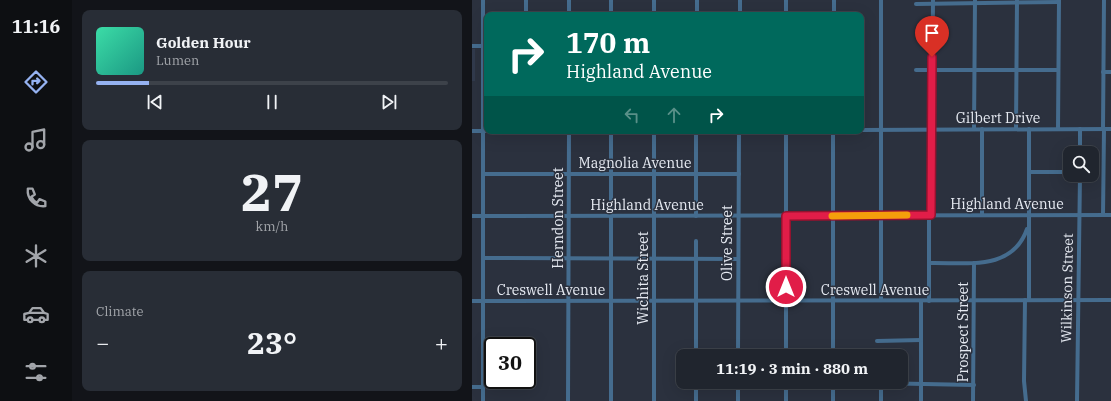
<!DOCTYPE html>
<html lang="en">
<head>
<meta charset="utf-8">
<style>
	:root { --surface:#20252e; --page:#282d36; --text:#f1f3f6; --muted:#a2a5aa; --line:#3d424a; --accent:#95b2f1 }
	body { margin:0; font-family:"IBM Plex Serif",serif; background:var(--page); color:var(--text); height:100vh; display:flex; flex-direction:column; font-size:15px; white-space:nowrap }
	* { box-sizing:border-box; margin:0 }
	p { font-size:13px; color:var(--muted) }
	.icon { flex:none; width:22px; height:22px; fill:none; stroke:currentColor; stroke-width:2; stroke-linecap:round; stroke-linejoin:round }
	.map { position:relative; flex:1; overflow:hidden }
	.details { display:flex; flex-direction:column; gap:10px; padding:10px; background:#121419; width:400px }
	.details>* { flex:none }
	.top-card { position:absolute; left:12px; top:12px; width:380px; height:122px; border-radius:8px; box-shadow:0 4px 16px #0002,0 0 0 1px var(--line); background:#00695c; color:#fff; overflow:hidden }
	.fabs { position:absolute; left:591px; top:146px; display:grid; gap:8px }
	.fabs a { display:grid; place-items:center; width:36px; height:36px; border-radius:8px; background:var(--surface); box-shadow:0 4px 16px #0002,0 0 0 1px var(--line); font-size:20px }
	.speed { position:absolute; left:12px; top:337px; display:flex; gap:8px; font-size:20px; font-weight:700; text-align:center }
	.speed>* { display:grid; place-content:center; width:52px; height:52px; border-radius:50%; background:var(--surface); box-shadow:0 4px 16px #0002,0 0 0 1px var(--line); line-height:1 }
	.speed .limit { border:2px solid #111; border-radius:6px; background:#fff; color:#111 }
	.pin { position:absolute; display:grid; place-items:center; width:34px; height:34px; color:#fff; margin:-41px -17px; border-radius:50% 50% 50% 0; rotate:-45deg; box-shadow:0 0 4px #0007 }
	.pin .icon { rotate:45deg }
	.me { position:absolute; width:44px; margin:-22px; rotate:0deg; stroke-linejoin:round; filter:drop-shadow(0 0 3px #0008) }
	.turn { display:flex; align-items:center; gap:14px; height:84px; padding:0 16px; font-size:18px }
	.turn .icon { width:52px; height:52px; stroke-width:2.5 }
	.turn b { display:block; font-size:28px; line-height:34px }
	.lanes { display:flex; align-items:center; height:38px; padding:0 16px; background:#0003; justify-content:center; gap:20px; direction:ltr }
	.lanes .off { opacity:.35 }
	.big { font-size:30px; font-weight:700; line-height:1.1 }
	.details .card { flex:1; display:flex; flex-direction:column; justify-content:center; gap:6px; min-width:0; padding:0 14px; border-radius:8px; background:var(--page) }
	.details .dial { align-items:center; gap:0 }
	.dial b { font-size:52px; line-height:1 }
	.song { display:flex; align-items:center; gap:12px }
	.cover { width:48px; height:48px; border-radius:6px; background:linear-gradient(135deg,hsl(160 70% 55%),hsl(170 70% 35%)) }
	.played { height:4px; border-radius:2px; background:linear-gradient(90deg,var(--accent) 15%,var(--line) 15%) }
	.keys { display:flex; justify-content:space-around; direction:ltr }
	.heat { display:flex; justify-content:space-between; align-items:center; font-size:22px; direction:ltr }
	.trip { position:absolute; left:204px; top:349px; width:232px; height:40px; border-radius:8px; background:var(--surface); box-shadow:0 4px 16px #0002,0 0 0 1px var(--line); font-weight:700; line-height:40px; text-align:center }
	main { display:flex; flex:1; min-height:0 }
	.tab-bar { display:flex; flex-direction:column; width:72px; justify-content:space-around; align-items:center; background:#0d0f12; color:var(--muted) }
	.tab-bar .icon { width:28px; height:28px }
	.tab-bar .current { color:var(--accent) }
	.tab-bar b { font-size:18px; color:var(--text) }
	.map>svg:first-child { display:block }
	.built { fill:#313a4c }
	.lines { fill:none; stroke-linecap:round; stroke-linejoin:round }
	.minor { stroke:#456c8e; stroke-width:4 }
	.route-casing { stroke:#92132f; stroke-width:10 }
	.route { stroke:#e11d48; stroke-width:7 }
	.slow { stroke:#f59e0b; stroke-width:7 }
	.labels { text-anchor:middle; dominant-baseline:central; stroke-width:3; stroke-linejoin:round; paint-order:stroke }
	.street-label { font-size:14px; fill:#e5e9f1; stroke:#2b313e }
</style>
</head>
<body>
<main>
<nav class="tab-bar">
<b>11:16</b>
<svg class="icon current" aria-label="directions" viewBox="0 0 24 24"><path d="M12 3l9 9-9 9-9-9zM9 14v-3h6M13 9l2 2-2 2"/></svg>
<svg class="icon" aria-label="music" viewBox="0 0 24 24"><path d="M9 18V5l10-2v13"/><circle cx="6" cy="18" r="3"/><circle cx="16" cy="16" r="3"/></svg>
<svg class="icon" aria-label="phone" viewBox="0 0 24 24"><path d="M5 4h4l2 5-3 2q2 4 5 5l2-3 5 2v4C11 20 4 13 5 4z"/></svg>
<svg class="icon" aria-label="climate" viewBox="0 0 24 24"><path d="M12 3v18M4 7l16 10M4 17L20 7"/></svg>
<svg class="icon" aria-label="car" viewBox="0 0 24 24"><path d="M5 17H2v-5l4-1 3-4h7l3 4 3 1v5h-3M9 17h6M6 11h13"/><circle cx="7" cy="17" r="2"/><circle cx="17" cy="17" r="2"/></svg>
<svg class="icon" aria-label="filters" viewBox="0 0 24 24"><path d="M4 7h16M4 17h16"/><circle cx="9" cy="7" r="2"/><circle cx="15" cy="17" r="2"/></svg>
</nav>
<section class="details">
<div class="card">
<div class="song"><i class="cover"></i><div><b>Golden Hour</b><p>Lumen</p></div></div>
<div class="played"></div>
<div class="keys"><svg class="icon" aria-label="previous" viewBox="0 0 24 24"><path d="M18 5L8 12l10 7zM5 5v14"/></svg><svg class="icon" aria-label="pause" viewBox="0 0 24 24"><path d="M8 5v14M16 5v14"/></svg><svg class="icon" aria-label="next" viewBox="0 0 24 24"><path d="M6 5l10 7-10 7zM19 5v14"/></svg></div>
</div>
<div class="card dial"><b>27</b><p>km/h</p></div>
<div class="card"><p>Climate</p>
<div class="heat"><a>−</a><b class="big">23°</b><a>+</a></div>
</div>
</section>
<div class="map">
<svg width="639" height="401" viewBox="0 0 639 401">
	<rect width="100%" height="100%" fill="#2b313e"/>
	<rect class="built" x="0" y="49" width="3" height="32"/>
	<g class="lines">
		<g class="minor">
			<path d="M 54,0 L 54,15"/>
			<path d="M 97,0 L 97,15"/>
			<path d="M 182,0 L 182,15"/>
			<path d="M 225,0 L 225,15"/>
			<path d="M 444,4 L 587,2"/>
			<path d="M 139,15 L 139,0"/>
			<path d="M 268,15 L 268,0"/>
			<path d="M 314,15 L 314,0"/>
			<path d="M 362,15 L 362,0"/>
			<path d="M 0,46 L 15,46"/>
			<path d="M 389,48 L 390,48"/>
			<path d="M 444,70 L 586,70"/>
			<path d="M 631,72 L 639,72"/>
			<path d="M 460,129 L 461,0"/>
			<path d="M 502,129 L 503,0"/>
			<path d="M 544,129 L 545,0"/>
			<path d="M 586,129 L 587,0"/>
			<path d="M 631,129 L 632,0"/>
			<path d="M 389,130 L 639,129"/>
			<path d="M 0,131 L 77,131"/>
			<path d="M 139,131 L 139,401"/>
			<path d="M 224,131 L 224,216"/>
			<path d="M 608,153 L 608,129"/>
			<path d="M 557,172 L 598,172"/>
			<path d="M 11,174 L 267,174"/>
			<path d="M 457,215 L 457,301"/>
			<path d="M 459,215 L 459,129"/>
			<path d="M 510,215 L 510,129"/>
			<path d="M 631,215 L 632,129"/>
			<path d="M 0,216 L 639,215"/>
			<path d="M 11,258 L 266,259"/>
			<path d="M 457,263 C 494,262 540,272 555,229"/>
			<path d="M 409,300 L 409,0"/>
			<path d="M 553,300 L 552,381 L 554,401"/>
			<path d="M 557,300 L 557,129"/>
			<path d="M 0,301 L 639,300"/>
			<path d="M 449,301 L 449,401"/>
			<path d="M 405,341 L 449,340"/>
			<path d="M 224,356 L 224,241"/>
			<path d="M 266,356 L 267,131"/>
			<path d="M 314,356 L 314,131"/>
			<path d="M 361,356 L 361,131"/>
			<path d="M 224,382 L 224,401"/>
			<path d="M 266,382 L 266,401"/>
			<path d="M 361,382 L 361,401"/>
			<path d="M 409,383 L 409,401"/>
			<path d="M 266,384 L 403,383 L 502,385"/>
			<path d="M 0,387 L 11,387"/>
			<path d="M 11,401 L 11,0"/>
			<path d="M 96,401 L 97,131"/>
			<path d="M 182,401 L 182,131"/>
			<path d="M 314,401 L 314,382"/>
			<path d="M 501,401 L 502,263"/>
			<path d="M 605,401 L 608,175"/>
		</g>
	</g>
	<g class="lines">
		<g class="route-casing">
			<path id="route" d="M 314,287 L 314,216 L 459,215 L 460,57"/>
		</g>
		<use href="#route" class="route"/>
		<path class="slow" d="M 360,216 L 435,215"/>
	</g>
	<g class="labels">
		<g class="street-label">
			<text x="526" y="118">Gilbert Drive</text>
			<text x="163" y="163">Magnolia Avenue</text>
			<text x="535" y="204">Highland Avenue</text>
			<text x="175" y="205">Highland Avenue</text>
			<text transform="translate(86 218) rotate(-90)">Herndon Street</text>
			<text transform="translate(255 243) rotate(-90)">Olive Street</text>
			<text transform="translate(171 278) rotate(-90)">Wichita Street</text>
			<text transform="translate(595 288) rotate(-89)">Wilkinson Street</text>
			<text x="79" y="290">Creswell Avenue</text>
			<text x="403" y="290">Creswell Avenue</text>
			<text transform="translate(491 332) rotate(-90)">Prospect Street</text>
		</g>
	</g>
</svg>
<div class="fabs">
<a><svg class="icon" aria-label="search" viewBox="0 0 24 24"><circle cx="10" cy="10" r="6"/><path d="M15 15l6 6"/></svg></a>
</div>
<div class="speed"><div class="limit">30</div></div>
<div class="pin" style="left:460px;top:57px;background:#d93025"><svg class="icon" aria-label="arrive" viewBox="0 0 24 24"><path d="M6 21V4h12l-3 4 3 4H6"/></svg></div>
<svg class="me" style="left:314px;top:287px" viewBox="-20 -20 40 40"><circle r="17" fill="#e11d48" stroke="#fff" stroke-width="3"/><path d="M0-11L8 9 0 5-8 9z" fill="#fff"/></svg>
<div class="trip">11:19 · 3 min · 880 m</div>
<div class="top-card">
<div class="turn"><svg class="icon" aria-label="right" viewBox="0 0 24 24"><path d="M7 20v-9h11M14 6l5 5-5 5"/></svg><div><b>170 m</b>Highland Avenue</div></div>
<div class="lanes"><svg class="icon off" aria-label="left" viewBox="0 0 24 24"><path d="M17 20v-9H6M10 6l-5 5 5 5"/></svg><svg class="icon off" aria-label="ahead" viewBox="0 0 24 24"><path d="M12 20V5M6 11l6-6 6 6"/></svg><svg class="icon" aria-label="right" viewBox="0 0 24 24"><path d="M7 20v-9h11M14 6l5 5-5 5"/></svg></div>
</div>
</div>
</main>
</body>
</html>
